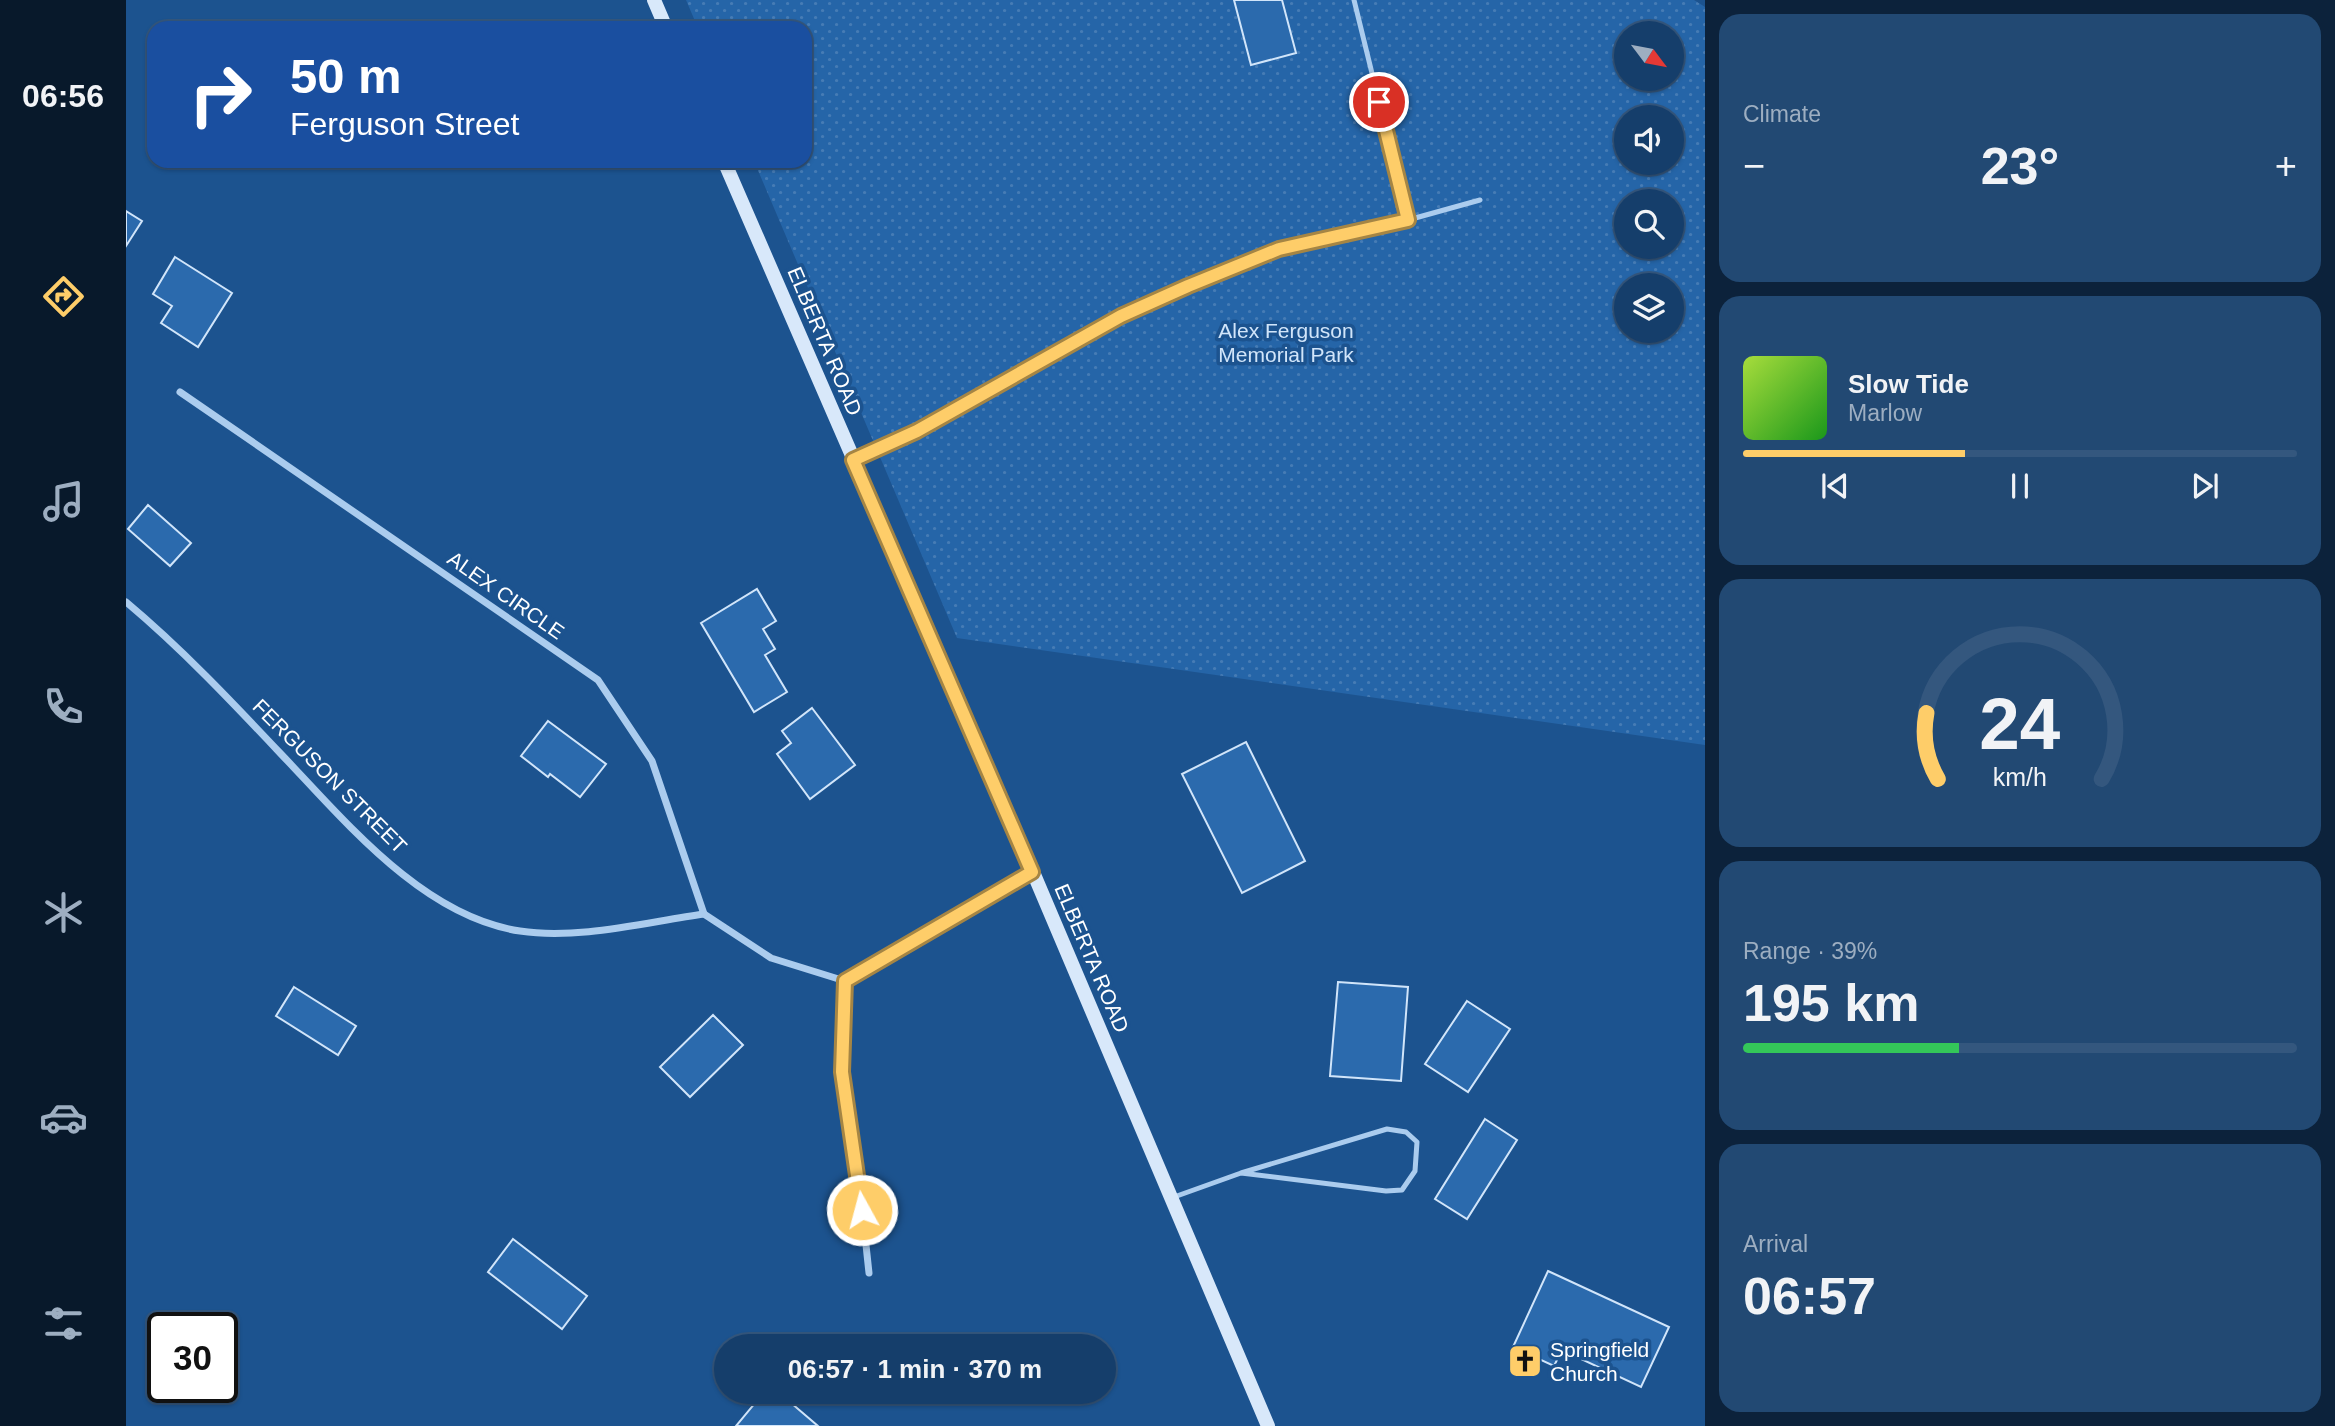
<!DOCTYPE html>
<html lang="en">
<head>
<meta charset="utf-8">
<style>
	:root { --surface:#153e6b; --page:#224973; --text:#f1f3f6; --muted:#9daec1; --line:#34577e; --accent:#fecd69 }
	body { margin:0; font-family:Arial,sans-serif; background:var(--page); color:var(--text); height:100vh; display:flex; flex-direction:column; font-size:26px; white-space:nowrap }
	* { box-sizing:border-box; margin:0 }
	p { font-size:23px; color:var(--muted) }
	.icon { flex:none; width:38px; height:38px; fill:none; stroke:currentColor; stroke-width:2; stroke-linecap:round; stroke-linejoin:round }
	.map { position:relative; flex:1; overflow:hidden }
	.side { display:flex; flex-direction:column; gap:14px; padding:14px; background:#0c223b; width:630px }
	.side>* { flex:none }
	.top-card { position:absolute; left:21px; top:21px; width:665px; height:147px; border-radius:21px; box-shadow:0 2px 5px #0004,0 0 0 2px var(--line); background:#1a4fa0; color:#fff; overflow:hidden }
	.needle { width:46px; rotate:122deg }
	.buttons { position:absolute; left:1488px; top:21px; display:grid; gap:14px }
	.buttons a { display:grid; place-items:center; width:70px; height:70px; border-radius:50%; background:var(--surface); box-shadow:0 2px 5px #0004,0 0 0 2px var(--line); font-size:35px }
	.speed { position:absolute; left:21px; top:1312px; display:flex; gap:14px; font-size:35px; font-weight:700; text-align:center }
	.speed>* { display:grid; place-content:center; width:91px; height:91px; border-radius:50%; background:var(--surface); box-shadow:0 2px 5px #0004,0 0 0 2px var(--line); line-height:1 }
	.speed .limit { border:4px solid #111; border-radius:10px; background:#fff; color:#111 }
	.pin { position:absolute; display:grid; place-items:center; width:60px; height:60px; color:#fff; margin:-30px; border:4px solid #fff; border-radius:50%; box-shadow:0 2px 7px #0007 }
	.me { position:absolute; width:77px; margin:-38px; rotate:353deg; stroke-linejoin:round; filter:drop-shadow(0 0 5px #0008) }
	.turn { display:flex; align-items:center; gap:24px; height:147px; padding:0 28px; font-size:32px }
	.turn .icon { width:91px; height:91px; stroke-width:2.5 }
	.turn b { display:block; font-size:49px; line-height:60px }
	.big { font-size:52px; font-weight:600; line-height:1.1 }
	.side .widget { flex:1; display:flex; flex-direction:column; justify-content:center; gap:10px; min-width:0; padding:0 24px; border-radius:21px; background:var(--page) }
	.side .dial { align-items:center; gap:0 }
	.dial svg { height:182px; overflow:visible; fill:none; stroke:var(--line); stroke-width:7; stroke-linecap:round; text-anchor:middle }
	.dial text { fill:var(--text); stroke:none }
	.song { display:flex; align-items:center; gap:21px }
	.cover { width:84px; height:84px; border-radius:10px; background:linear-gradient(135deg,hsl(80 70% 55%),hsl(120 70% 35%)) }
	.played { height:7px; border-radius:4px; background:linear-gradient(90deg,var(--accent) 40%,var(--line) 40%) }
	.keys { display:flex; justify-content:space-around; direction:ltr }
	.heat { display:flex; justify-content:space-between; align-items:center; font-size:38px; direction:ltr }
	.charge { height:10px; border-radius:5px; background:linear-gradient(90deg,#34c759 39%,var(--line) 0) }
	.trip { position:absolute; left:588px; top:1334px; width:402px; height:70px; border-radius:35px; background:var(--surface); box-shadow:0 2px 5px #0004,0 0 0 2px var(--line); font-weight:600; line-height:70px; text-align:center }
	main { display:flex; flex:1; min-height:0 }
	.tab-bar { display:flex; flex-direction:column; width:126px; justify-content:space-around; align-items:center; background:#08192b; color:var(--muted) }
	.tab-bar .icon { width:49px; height:49px }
	.tab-bar .active { color:var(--accent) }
	.tab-bar b { font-size:32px; color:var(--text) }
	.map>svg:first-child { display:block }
	.park { fill:url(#park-dots); fill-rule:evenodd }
	.building { fill:#2b6aad; stroke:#d1e5fa; stroke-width:2 }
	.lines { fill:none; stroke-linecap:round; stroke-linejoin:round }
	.lane { stroke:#abccee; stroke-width:5 }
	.street { stroke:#abccee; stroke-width:7 }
	.secondary { stroke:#d8e8fa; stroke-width:14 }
	.route-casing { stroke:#a58544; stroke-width:18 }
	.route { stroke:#fecd69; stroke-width:12 }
	.labels { text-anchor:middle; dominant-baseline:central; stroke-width:7; stroke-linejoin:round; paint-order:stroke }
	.park-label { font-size:21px; fill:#d1e5fa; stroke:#1c538f }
	.street-label { font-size:21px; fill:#fff; stroke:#1c538f }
	.poi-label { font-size:21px; fill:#fff; stroke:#1c538f; text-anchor:start }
</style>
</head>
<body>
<main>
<nav class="tab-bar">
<b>06:56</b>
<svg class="icon active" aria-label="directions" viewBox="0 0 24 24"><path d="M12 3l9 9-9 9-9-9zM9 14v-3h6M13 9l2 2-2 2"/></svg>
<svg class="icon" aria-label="music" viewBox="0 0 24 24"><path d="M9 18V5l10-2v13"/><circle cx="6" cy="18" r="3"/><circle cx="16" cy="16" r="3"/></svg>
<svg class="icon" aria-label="phone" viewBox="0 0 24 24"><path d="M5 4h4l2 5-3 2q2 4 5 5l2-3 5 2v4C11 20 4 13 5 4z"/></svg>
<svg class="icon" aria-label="climate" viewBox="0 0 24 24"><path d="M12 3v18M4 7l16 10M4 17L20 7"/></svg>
<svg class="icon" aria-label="car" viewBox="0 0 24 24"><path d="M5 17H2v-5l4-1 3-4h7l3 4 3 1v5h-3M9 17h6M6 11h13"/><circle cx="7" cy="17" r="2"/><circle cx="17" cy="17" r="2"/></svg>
<svg class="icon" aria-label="filters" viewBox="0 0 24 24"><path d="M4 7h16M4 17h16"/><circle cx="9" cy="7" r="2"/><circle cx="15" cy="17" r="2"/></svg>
</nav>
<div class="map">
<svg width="1579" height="1426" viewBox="0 0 1579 1426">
	<defs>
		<pattern id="park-dots" width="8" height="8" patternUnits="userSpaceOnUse" patternTransform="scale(1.75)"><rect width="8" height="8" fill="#2565a8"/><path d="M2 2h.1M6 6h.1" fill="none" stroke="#467cb5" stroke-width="1.8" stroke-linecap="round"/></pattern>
	</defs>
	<rect width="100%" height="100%" fill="#1c538f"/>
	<path class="park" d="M 560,0 L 1568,0 L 1579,7 L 1579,745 L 831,638 L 628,161 L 679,161 L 679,28 L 572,28 ZM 1500,33 L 1545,33 L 1545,79 L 1500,79 ZM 1500,117 L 1545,117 L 1545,163 L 1500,163 ZM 1500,201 L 1545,201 L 1545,247 L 1500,247 ZM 1500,285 L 1545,285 L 1545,331 L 1500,331 Z"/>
	<g class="building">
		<path d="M 1108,0 L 1156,0 L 1170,53 L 1125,65 Z"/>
		<path d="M 0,211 L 16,221 L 0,246 Z"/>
		<path d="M 49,257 L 106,293 L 72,347 L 35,323 L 46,306 L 27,294 Z"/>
		<path d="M 22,505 L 65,543 L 44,566 L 2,529 Z"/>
		<path d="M 631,589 L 650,621 L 637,629 L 649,649 L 639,655 L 661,692 L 628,712 L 575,623 Z"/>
		<path d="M 686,708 L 729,765 L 684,799 L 651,754 L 665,743 L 656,731 Z"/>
		<path d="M 422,721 L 480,764 L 454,797 L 424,774 L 422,777 L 395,756 Z"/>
		<path d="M 1120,742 L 1179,861 L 1116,893 L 1056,774 Z"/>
		<path d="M 1212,982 L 1282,987 L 1275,1081 L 1204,1076 Z"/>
		<path d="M 168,987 L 230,1026 L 212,1055 L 150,1016 Z"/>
		<path d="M 1341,1001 L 1384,1029 L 1342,1092 L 1299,1064 Z"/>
		<path d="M 587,1015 L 617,1045 L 564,1097 L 534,1067 Z"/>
		<path d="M 1359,1119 L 1391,1140 L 1341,1219 L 1309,1199 Z"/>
		<path d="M 387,1239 L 461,1296 L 436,1329 L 362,1272 Z"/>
		<path d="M 1422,1271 L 1543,1327 L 1515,1387 L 1436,1350 L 1428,1366 L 1387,1347 Z"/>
		<path d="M 639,1391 L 651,1391 L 692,1426 L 610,1426 Z"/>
	</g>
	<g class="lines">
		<g class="lane">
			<path d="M 1228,0 L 1282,220"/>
			<path d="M 730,458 L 791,431 L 995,316 L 1062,286 L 1153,249 L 1282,220 L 1354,200"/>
			<path d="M 1048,1197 L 1115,1173 L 1261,1129 L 1280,1132 L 1291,1142 L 1289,1171 L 1276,1190 L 1260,1191 L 1115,1173"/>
		</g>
		<g class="street">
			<path d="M 54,392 L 472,680 L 526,761 L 578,914"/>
			<path d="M 0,602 C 55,648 106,702 155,754 C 219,821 297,917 394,931 C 452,940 520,922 578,914 L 645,958 L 719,981 L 907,872"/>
			<path d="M 719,981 L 716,1072 L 734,1189 L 743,1273"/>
		</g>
		<g class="secondary">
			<path d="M 528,0 L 540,28"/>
			<path d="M 598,161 L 907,872 L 1142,1426"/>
		</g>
	</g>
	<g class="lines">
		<g class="route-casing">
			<path id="route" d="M 736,1210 L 716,1072 L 719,981 L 906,872 L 727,460 L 791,431 L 995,316 L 1062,286 L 1153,249 L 1282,220 L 1253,102"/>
		</g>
		<use href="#route" class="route"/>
	</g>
	<defs>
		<g id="church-square" transform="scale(1.75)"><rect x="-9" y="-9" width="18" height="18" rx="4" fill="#fecd69" stroke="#1c538f"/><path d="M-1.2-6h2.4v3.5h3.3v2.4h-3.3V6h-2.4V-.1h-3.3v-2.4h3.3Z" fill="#111"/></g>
	</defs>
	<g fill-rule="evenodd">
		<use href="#church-square" x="1399" y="1361"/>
	</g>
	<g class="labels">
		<g class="park-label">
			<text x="1160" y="330">Alex Ferguson<tspan x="1160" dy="24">Memorial Park</tspan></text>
		</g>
		<g class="street-label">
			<text transform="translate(699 341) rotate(67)">ELBERTA ROAD</text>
			<text transform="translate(380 595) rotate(35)">ALEX CIRCLE</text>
			<text transform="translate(204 776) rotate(45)">FERGUSON STREET</text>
			<text transform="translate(966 958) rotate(67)">ELBERTA ROAD</text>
		</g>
		<g class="poi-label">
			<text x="1424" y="1349">Springfield<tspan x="1424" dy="24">Church</tspan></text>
		</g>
	</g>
</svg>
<div class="buttons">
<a><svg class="needle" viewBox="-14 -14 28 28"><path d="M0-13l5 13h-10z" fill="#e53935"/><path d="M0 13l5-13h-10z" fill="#9daec1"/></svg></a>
<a><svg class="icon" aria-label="sound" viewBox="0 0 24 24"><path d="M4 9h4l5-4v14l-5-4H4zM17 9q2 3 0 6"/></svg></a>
<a><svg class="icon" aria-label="search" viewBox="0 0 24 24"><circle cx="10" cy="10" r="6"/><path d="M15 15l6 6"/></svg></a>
<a><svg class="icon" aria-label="layers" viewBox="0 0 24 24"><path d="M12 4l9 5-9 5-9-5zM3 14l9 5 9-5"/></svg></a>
</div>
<div class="speed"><div class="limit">30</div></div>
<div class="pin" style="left:1253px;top:102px;background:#d93025"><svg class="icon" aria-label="arrive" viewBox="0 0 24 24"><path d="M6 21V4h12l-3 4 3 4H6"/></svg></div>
<svg class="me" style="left:736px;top:1210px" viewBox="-20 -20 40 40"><circle r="17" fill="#fecd69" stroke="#fff" stroke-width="3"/><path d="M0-11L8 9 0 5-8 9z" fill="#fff"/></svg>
<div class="trip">06:57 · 1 min · 370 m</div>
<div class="top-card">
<div class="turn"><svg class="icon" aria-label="right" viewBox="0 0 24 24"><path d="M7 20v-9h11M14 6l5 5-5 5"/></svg><div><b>50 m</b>Ferguson Street</div></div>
</div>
</div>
<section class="side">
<div class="widget"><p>Climate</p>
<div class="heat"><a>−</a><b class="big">23°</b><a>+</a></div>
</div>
<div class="widget">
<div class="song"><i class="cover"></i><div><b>Slow Tide</b><p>Marlow</p></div></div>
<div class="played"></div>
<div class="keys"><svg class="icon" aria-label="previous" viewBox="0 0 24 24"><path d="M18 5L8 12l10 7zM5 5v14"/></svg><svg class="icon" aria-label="pause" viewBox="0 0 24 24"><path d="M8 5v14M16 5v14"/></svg><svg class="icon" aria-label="next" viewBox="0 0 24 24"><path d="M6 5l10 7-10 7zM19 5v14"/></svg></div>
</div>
<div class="widget dial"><svg viewBox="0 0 100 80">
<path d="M14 69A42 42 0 1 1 86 69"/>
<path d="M14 69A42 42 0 0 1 9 40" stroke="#fecd69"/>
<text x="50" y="56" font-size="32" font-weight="700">24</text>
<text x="50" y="72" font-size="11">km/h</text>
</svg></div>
<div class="widget"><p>Range · 39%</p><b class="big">195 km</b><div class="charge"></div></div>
<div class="widget"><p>Arrival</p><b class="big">06:57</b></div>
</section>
</main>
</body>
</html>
